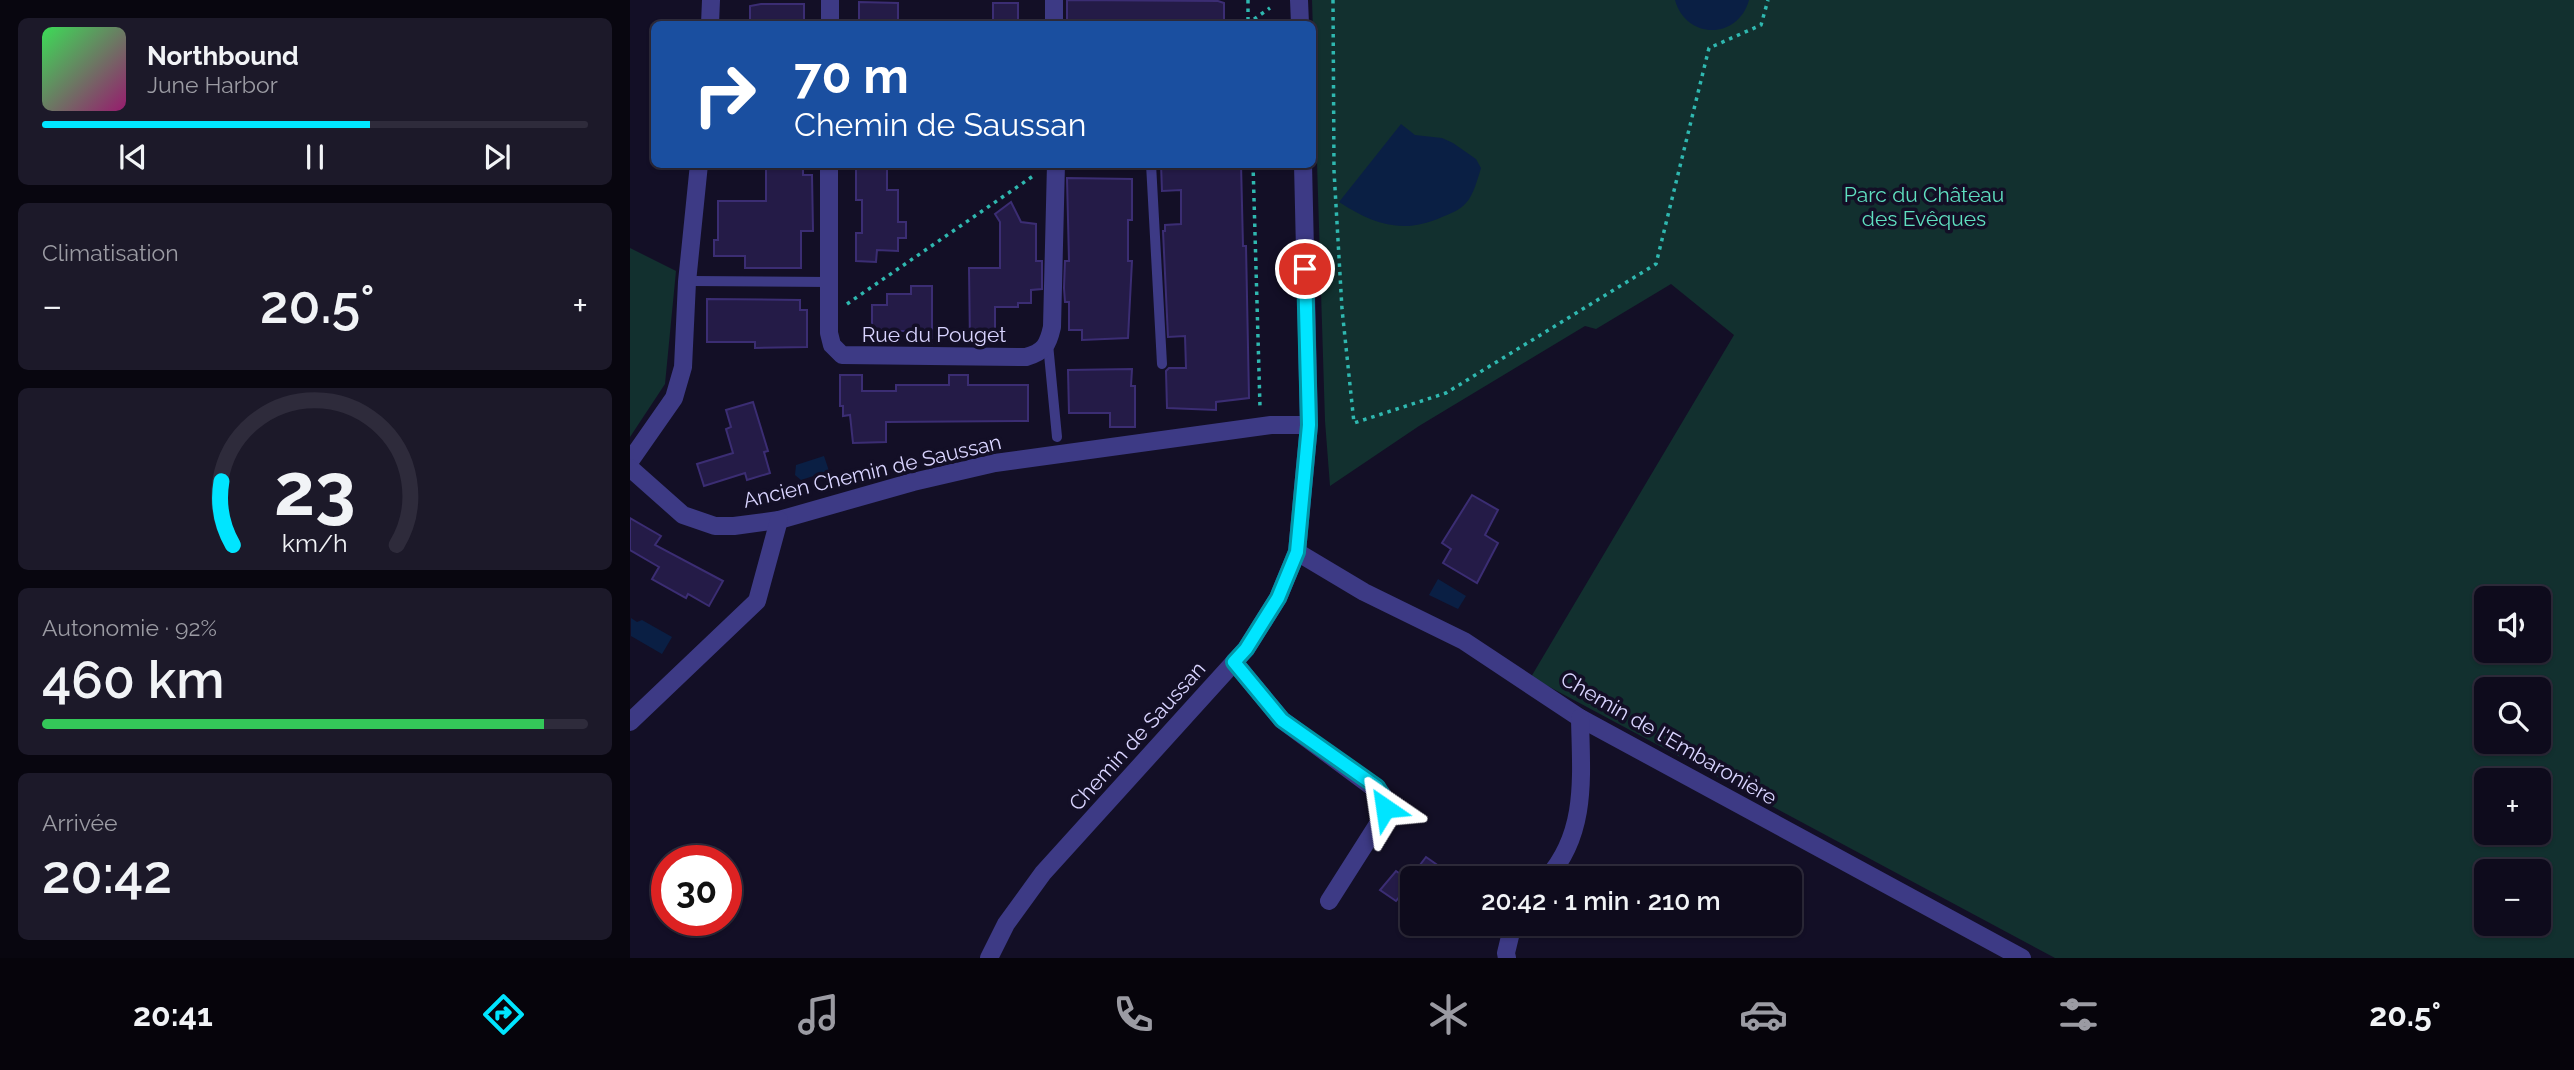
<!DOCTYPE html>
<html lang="fr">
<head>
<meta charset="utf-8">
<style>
	:root { --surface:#0e0b1c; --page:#1c1929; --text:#f1f3f6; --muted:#9b9ba3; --line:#2e2b3b; --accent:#00e5ff }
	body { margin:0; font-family:Raleway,sans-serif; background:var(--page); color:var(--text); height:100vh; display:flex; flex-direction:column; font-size:26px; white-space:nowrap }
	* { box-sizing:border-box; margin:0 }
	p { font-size:23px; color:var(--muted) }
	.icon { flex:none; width:38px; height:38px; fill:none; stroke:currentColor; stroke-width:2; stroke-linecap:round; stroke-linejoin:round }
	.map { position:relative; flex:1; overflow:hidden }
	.details { display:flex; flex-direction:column; gap:18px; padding:18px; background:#08060f; width:630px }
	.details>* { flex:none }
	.guide { position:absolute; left:21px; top:21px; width:665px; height:147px; border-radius:10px; box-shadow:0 2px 5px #0004,0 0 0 2px var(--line); background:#1a4fa0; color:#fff; overflow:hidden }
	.controls { position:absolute; left:1844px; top:586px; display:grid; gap:14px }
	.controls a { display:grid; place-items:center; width:77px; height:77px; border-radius:10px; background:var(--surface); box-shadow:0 2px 5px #0004,0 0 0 2px var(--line); font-size:35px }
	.speed { position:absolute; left:21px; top:845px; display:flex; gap:14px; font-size:35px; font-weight:700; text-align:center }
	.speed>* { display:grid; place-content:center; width:91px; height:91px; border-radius:50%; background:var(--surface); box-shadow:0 2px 5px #0004,0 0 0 2px var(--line); line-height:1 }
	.speed .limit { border:10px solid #d22; background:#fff; color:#111 }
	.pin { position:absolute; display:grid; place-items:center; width:60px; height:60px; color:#fff; margin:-30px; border:4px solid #fff; border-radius:50%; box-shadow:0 2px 7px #0007 }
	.me { position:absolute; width:77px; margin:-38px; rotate:328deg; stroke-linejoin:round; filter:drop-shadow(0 0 5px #0008) }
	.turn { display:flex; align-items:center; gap:24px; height:147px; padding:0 28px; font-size:32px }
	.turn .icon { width:91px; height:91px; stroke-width:2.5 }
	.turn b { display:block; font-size:49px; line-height:60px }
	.big { font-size:52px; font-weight:600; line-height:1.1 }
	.details .widget { flex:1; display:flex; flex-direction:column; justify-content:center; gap:10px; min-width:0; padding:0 24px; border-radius:10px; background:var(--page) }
	.details .dial { align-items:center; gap:0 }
	.dial svg { height:182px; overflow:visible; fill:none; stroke:var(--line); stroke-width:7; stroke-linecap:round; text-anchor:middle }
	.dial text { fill:var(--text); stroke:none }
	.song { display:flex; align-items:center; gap:21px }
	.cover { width:84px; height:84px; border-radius:10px; background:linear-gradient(135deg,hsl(130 70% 55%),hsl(320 70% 35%)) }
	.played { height:7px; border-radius:4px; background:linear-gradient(90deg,var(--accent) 60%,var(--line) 60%) }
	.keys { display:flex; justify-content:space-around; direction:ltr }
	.heat { display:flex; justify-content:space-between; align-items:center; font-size:38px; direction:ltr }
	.charge { height:10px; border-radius:5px; background:linear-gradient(90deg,#34c759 92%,var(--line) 0) }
	.trip { position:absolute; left:770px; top:866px; width:402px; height:70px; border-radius:10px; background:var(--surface); box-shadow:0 2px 5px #0004,0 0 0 2px var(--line); font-weight:600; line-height:70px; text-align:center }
	.tab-bar { display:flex; height:112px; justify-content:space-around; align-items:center; background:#06040b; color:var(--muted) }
	.tab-bar .icon { width:49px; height:49px }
	.tab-bar .active { color:var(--accent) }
	.tab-bar b { font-size:32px; color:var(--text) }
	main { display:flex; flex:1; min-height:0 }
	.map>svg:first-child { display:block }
	.green { fill:#12302f; fill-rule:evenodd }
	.water { fill:#0a1f44 }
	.building { fill:#241b47; stroke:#3b2d73; stroke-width:2 }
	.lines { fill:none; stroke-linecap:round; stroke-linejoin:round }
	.path { stroke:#2fb8b0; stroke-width:3.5; stroke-dasharray:3.5 5; stroke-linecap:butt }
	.service { stroke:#3d3a85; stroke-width:10 }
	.minor { stroke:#3d3a85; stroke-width:18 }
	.tertiary { stroke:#3d3a85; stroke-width:18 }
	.route-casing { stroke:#0095a6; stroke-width:18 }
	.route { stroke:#00e5ff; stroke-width:12 }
	.labels { text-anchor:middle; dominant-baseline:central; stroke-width:7; stroke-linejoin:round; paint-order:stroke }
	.park-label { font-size:21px; fill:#5fe0c0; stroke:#130f26 }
	.street-label { font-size:21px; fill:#d9d4ff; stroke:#130f26 }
</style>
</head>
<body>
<main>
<section class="details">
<div class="widget">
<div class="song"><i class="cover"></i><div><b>Northbound</b><p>June Harbor</p></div></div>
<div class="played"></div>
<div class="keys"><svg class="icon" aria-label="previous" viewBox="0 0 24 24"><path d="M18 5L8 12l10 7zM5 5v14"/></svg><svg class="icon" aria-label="pause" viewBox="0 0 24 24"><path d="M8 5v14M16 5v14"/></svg><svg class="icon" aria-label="next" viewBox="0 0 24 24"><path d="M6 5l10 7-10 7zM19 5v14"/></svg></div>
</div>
<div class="widget"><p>Climatisation</p>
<div class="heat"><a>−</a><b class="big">20.5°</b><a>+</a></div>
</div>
<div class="widget dial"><svg viewBox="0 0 100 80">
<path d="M14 69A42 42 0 1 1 86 69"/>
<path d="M14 69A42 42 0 0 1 9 41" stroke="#00e5ff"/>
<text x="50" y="56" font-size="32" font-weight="700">23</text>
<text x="50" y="72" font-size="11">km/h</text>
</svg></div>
<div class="widget"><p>Autonomie · 92%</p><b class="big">460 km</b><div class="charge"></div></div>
<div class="widget"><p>Arrivée</p><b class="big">20:42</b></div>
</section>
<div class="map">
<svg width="1944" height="958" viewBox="0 0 1944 958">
	<rect width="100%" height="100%" fill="#130f26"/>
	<g class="green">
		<path d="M 682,0 L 1944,0 L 1944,958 L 1425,958 L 901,677 L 1104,335 L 1041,284 L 966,329 L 955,326 L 789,426 L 700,486 L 695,421 ZM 1857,598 L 1909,598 L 1909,651 L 1857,651 ZM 1857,690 L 1909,690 L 1909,742 L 1857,742 ZM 1857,780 L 1909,780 L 1909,833 L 1857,833 ZM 1857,872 L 1909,872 L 1909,924 L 1857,924 Z"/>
		<path d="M 0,248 L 46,271 L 35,384 L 0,437 Z"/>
	</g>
	<g class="water">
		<path d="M 1045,0 L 1119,0 C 1108,40 1056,40 1045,0 Z"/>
		<path d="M 771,124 L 785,135 L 812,138 L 823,143 L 846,159 L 851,168 C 848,178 843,196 836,203 C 830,210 820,214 812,217 C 773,235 743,224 709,202 Z"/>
		<path d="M 194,456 L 199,471 L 171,480 L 165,475 L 166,465 Z"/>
		<path d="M 808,579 L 836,596 L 828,609 L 799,595 Z"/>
		<path d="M 1,618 L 7,622 L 12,620 L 42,637 L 32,654 L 1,636 Z"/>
	</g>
	<g class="building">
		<path d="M 437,0 L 588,1 L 594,3 L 594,24 L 437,24 Z"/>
		<path d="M 229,2 L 268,3 L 268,24 L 229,24 Z"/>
		<rect x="363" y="3" width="25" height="21"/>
		<path d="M 131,4 L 174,4 L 174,24 L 120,24 L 120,6 Z"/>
		<path d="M 136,164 L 173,164 L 173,175 L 182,175 L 183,231 L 171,231 L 171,268 L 115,268 L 115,256 L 84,256 L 84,240 L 88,240 L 88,201 L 136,201 Z"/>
		<path d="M 226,164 L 257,164 L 257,190 L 268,190 L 268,222 L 276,222 L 276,238 L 268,238 L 268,251 L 247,250 L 246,262 L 226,261 L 226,233 L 232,233 L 232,200 L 226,200 Z"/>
		<path d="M 531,164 L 611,164 L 613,246 L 616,246 L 619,398 L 586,402 L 586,410 L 537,408 L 536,371 L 539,368 L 556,368 L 555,336 L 538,337 L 533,231 L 535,231 L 535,225 L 551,224 L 551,190 L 532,191 Z"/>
		<path d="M 437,178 L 502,179 L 502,220 L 498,220 L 498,261 L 502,261 L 498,338 L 452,340 L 452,330 L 439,330 L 439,302 L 435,302 L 434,288 L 435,261 L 439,261 Z"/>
		<path d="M 381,202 L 391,222 L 406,224 L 406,261 L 412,261 L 412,289 L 401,290 L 401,303 L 388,303 L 388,307 L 365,307 L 365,343 L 340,343 L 339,268 L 370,268 L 370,222 L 365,214 Z"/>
		<path d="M 281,286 L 302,286 L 302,343 L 281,343 L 281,331 L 242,331 L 242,305 L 257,305 L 257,294 L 281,294 Z"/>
		<path d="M 77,299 L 170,300 L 170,310 L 177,310 L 177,347 L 125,348 L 125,342 L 77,342 Z"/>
		<path d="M 502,369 L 501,386 L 505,386 L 505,427 L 480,427 L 480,413 L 439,413 L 438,370 Z"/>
		<path d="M 210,375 L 232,375 L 232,391 L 266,391 L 266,385 L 319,385 L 319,375 L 338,375 L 338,385 L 398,385 L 398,421 L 256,422 L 256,442 L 223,443 L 220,415 L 213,416 L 213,406 L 210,406 Z"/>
		<path d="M 123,402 L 138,451 L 134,452 L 140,473 L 117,480 L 115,473 L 74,486 L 67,464 L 103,453 L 96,429 L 101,427 L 96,410 Z"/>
		<path d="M 842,495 L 868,510 L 855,535 L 868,543 L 847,583 L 813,563 L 821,549 L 812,543 Z"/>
		<path d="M 0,518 L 31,536 L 25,545 L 93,581 L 79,606 L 58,594 L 56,598 L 22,579 L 29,567 L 0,550 Z"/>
		<path d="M 796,857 L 826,878 L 780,878 Z"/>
		<path d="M 766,871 L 782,882 L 766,901 L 750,890 Z"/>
	</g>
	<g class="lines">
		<g class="path">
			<path d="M 618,0 L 618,22"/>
			<path d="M 703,0 L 704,171 L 712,309 L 724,423 L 816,393 L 1026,264 L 1079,48 L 1131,25 L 1138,0"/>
			<path d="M 617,24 L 640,8"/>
			<path d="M 623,164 L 630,407"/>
			<path d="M 217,304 L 406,174"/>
		</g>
		<g class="service">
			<path d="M 521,164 L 532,364"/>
			<path d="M 63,281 L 199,282"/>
			<path d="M 418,344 L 427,437"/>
		</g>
		<g class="minor">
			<path d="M 424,0 L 424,24"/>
			<path d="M 80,24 L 81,0"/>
			<path d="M 200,24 L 200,0"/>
			<path d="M 199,164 L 199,333 L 202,345 L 212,355 L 396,357 C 414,352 418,345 422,327 L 426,164"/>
			<path d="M 0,461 L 44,398 L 53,367 L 57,282 L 69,164"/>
			<path d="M 0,468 L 53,515 L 85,526 L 104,526 L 149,520 L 283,482 L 365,463 L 641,425 L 679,425"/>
			<path d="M 667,552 L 734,592 L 834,641 L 950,718 L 1392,958"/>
			<path d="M 604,662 L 652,720 L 752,794 L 755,800 L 753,816 L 699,901"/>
			<path d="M 0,722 L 127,601 L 149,520"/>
			<path d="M 917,878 C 958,832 951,775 950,718"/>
			<path d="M 877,958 L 876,953 L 883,924"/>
		</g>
		<g class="tertiary">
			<path d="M 669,0 L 670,24"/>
			<path d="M 359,958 L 376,924 L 413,873 L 616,649 L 648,598 L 667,552 L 679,425 L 673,164"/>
		</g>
	</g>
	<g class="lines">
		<g class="route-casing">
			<path id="route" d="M 675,269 L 679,425 L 667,552 L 648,598 L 616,649 L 604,662 L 652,720 L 747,787 L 755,800 L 755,808"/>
		</g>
		<use href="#route" class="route"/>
	</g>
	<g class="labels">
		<g class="park-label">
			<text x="1294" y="194">Parc du Château<tspan x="1294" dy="24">des Evêques</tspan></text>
		</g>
		<g class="street-label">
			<text x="304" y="334">Rue du Pouget</text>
			<text transform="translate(242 471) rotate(-13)">Ancien Chemin de Saussan</text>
			<text transform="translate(507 736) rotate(-48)">Chemin de Saussan</text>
			<text transform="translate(1039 738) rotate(30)">Chemin de l'Embaronière</text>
		</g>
	</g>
</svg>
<div class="controls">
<a><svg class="icon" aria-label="sound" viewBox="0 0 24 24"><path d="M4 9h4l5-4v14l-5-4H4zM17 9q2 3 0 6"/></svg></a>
<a><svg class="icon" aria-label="search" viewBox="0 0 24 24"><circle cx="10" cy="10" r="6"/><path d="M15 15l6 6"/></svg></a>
<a>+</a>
<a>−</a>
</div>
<div class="speed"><div class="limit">30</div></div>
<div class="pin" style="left:675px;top:269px;background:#d93025"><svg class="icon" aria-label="arrive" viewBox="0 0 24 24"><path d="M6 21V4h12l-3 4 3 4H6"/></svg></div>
<svg class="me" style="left:755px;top:808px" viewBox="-20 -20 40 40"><path d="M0-17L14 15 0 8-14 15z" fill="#00e5ff" stroke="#fff" stroke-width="4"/></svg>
<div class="trip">20:42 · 1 min · 210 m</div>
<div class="guide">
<div class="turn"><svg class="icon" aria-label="right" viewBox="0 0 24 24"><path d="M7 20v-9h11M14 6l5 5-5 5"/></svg><div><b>70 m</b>Chemin de Saussan</div></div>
</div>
</div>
</main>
<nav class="tab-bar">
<b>20:41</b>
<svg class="icon active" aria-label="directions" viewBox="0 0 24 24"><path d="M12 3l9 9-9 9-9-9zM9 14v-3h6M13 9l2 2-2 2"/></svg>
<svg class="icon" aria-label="music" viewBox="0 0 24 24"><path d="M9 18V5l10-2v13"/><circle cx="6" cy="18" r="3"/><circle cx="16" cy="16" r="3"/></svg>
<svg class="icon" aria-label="phone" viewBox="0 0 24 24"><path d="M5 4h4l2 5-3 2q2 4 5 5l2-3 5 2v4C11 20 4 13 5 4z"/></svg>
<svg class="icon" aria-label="climate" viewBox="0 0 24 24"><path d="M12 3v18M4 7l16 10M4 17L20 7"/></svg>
<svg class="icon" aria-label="car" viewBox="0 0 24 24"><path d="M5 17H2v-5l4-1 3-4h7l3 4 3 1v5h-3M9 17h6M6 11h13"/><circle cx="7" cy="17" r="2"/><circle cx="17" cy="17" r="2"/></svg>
<svg class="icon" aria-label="filters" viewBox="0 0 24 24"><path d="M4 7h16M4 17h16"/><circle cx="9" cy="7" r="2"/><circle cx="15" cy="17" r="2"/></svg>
<b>20.5°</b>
</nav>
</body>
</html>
